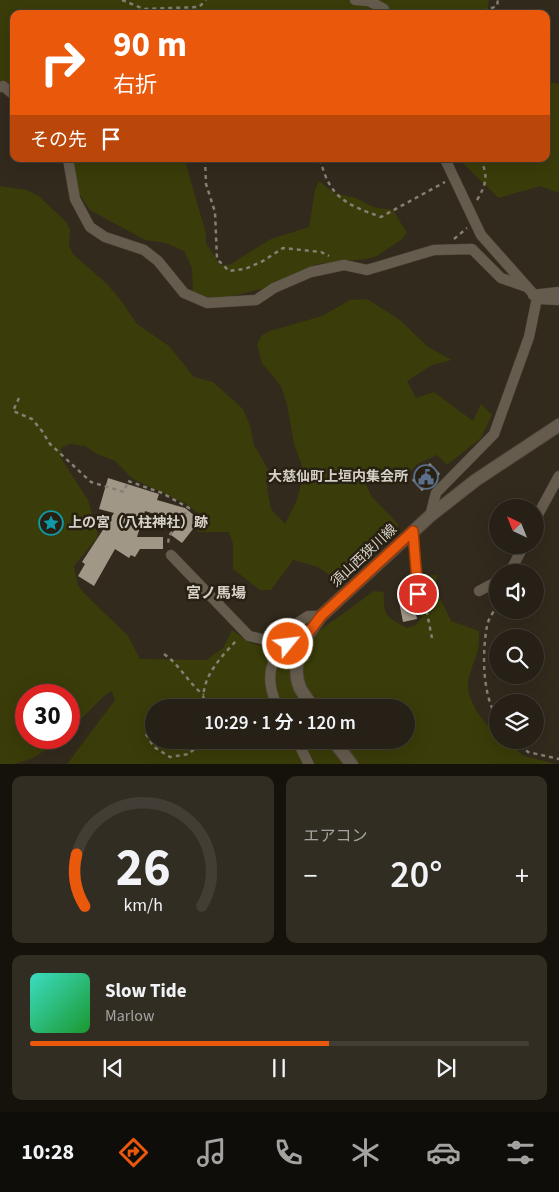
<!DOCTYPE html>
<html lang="ja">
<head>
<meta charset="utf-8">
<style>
	:root { --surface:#262016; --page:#322d23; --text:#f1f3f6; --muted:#a4a3a1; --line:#423e35; --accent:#ea580c }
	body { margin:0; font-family:"Source Sans 3","Noto Sans JP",sans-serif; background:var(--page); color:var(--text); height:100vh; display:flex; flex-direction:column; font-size:19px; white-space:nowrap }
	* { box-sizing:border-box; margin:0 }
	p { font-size:16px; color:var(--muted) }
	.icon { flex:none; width:28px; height:28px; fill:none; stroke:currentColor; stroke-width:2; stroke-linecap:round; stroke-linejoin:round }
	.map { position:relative; height:764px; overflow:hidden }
	.side { display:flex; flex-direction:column; gap:12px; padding:12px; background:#15120c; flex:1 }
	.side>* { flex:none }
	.banner { position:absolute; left:10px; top:10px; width:540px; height:152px; border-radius:10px; box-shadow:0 5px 20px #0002,0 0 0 1px var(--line); background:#ea580c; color:#fff; overflow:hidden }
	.needle { width:32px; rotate:317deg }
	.buttons { position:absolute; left:489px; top:499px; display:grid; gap:10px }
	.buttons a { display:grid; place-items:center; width:55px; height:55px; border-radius:50%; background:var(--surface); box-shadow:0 5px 20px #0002,0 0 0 1px var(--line); font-size:25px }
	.speed { position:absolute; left:15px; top:684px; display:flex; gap:10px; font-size:25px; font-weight:700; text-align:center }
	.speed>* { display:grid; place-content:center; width:65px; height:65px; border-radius:50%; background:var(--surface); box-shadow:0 5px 20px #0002,0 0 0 1px var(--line); line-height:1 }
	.speed .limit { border:8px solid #d22; background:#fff; color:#111 }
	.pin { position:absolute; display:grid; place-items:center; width:42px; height:42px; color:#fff; margin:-21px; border:2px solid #fff; border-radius:50%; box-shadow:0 1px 5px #0007 }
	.me { position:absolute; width:55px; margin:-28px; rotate:61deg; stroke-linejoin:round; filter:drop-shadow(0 0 4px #0008) }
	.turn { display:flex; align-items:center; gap:18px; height:105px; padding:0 20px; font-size:22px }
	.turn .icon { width:65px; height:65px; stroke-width:2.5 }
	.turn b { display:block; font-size:35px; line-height:42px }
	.then { display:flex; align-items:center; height:48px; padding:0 20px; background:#0003; gap:10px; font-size:19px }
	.big { font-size:38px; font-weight:600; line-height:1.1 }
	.side .card { flex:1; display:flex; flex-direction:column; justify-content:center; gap:8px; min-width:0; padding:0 18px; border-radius:10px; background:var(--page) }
	.side .dial { align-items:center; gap:0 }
	.dial svg { height:130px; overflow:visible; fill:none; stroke:var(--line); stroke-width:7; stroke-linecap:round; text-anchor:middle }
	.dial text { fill:var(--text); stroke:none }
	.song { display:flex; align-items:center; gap:15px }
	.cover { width:60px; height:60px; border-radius:8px; background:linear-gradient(135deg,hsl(170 70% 55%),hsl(130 70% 35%)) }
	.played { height:5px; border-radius:2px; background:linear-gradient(90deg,var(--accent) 60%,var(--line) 60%) }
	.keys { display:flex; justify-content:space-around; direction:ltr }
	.heat { display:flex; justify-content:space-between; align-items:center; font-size:28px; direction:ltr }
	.side .tiles { flex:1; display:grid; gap:12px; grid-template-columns:1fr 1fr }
	.card:last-child { grid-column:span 2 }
	.trip { position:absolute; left:145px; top:699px; width:270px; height:50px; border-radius:25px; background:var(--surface); box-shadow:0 5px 20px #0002,0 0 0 1px var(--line); font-weight:600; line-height:50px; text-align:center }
	.tabs { display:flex; height:80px; justify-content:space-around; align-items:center; background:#0f0d09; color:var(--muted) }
	.tabs .icon { width:35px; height:35px }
	.tabs .current { color:var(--accent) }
	.tabs b { font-size:22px; color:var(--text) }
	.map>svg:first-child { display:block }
	.green { fill:#3a3c09; fill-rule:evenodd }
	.building { fill:#a19787 }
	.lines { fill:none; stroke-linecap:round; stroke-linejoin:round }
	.street-casing { stroke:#4f483c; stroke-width:11 }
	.secondary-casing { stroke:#4f483c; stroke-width:14 }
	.path { stroke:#857f74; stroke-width:2.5; stroke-dasharray:4 4; stroke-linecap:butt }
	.street { stroke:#655c4d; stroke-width:10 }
	.secondary { stroke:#655c4d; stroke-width:12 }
	.route-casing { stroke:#983908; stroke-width:12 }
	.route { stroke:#ea580c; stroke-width:9 }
	.labels { text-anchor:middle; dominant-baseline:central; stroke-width:5; stroke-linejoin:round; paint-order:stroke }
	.poi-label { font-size:14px; font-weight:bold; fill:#d6d1c8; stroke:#282113; text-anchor:end }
	.street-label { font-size:14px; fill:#d6d1c8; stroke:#282113 }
	.neighbourhood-label { font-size:15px; font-weight:bold; fill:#d6d1c8; stroke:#282113 }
</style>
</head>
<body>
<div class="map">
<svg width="559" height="765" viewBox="0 0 559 765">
	<rect width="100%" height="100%" fill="#322a1d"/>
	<g class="green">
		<path d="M 0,0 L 489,0 L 487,14 L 14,14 L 14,95 L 0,88 Z"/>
		<path d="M 546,81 L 559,84 L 559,193 L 540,186 L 499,198 L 458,159 L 546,159 Z"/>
		<path d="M 70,159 L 188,159 L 186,164 L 206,234 L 206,243 L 220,265 L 229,265 L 271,239 L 309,227 L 315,190 L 319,181 L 334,193 L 356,198 L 373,207 L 393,210 L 407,233 L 401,240 L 377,256 L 366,259 L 317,264 L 266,288 L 211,301 L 193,296 L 192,268 L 184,251 L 166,243 L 145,240 L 90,210 L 73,185 Z"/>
		<path d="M 0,186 L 27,190 L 40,197 L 66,222 L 70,230 L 69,245 L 73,254 L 107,284 L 120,299 L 137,324 L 169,346 L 194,377 L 213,382 L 243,409 L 250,425 L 254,445 L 269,471 L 267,489 L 271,509 L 285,524 L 297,500 L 304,471 L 294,444 L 287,404 L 281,386 L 262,363 L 257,345 L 261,336 L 270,331 L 322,316 L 350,300 L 367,299 L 400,320 L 428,347 L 452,360 L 432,365 L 407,381 L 416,398 L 434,392 L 473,421 L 481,404 L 492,415 L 481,438 L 447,465 L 437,455 L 417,464 L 398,485 L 386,472 L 366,472 L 363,478 L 372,497 L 399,525 L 340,583 L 318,567 L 293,560 L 271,590 L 260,590 L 233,569 L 233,544 L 229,532 L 197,532 L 204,518 L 185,503 L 133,479 L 115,461 L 97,454 L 85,446 L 70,444 L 61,448 L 61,458 L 88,500 L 98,534 L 97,538 L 74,566 L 78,585 L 83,592 L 128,636 L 140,659 L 206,660 L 223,648 L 232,630 C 256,648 260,651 287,636 L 307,656 L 316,633 L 374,591 L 384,592 C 383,616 386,617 407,628 L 416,625 L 422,617 L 414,576 L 437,575 L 435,587 L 451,621 L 479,631 C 480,655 475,656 469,677 C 463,698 483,722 497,734 L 498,740 L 504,740 L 524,756 L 557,764 L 67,764 L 115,700 L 112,691 L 105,695 L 69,731 L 69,695 L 26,695 L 26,738 L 61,738 C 40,755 29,764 0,765 ZM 154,708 L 406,708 L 406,740 L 154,740 Z"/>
	</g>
	<g class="building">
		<path d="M 430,463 L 440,474 L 422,491 L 412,480 Z"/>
		<path d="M 108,478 L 159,494 L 157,500 L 185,508 L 200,520 L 182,543 L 171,535 L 180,522 L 145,511 L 137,537 L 163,537 L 163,549 L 140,549 L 135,557 L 131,555 L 129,558 L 115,549 L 94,586 L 78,576 L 85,564 L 82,562 L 114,513 L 99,509 Z"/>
		<path d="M 413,600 L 417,619 L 403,622 L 399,602 Z"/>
	</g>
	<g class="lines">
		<g class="street-casing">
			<g id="street">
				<path d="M 355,0 L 369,1 L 384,9 L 385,14"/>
				<path d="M 0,87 L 3,86 L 14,95"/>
				<path d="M 68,159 L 75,199 L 90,227 L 105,237 L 144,250 L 158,261 L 184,293 L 207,303 L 256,300 L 274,288 L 311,272 L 344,265 L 367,270 L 434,250 L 472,249 L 501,278 L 527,287"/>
				<path d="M 533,295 L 559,292"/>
				<path d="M 540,299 L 559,300"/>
				<path d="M 430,516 L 436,493 L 494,434 L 529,337 L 537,298 L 481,235 L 445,159"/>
				<path d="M 535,520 L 559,476"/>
				<path d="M 413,531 L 418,594"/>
				<path d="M 171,555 L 249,636 L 266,640 L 281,634 L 308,616 L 321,616"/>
				<path d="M 510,572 L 524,545"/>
				<path d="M 479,591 L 498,581"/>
				<path d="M 278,708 C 261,671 272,651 306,636"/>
				<path d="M 297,740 L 309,765"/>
			</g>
		</g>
		<g class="secondary-casing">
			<g id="secondary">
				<path d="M 313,708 C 309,701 303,694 300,688 C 289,662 306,636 321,616 L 430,516 L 476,480 L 559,425"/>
				<path d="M 333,740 L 352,765"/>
			</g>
		</g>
		<g class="path">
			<path d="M 122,0 L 144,9 L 199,7 L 206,0"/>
			<path d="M 476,14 L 497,6 L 498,0"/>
			<path d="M 205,159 L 206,184 L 215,212 L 217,259 L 229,271 L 245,269 L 263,261 L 283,248 L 321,252 L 329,256"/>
			<path d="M 320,159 C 330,198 345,204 381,217 L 445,182"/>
			<path d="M 477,200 C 486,185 489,175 480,159"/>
			<path d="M 454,239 L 467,228"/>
			<path d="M 19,398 L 13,411 L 32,419 L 42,431 L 50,444 L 91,482 L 124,492 L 128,481 L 162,493 L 189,508 L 169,536 L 168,545"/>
			<path d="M 425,603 L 432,638"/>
			<path d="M 498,605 C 494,611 488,619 487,626 C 482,653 482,696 498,719"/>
			<path d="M 164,654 C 180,665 188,683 204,695"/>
			<path d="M 205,708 C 197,681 221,657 237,640"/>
			<path d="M 146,734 L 154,747 L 170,757 L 189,754 L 203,740"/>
			<path d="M 514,740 L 528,752 L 559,759"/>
		</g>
		<use href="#street" class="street"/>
		<use href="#secondary" class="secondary"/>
	</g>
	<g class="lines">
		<g class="route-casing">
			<path id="route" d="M 288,644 L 306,636 L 321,616 L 413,531 L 418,594"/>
		</g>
		<use href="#route" class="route"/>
	</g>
	<defs>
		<g id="civic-ring" transform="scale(1.25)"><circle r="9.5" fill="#282113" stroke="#5c6f8a" stroke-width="1.5"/><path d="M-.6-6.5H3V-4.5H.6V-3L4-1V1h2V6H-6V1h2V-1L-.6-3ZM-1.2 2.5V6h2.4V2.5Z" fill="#5c6f8a"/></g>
		<g id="sight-ring" transform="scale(1.25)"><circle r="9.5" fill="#282113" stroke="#0f9aa8" stroke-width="1.5"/><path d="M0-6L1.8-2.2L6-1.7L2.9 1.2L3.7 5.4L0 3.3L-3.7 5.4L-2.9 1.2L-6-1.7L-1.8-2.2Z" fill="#0f9aa8"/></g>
	</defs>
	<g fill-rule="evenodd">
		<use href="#civic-ring" x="426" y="477"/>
		<use href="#sight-ring" x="51" y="523"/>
	</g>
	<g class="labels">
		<g class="poi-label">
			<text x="408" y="477">大慈仙町上垣内集会所</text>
			<text x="68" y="523" text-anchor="start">上の宮（八柱神社）跡</text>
		</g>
		<g class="street-label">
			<text transform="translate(364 556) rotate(-43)">須山西狭川線</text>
		</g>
		<g class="neighbourhood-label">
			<text x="216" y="593">宮ノ馬場</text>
		</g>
	</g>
</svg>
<div class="buttons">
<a><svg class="needle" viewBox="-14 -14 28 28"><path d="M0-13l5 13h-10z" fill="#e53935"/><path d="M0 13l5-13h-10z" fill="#a4a3a1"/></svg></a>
<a><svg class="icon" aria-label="sound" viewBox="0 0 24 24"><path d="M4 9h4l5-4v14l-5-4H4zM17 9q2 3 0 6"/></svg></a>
<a><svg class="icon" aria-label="search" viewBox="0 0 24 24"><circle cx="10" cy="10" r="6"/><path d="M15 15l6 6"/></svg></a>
<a><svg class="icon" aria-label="layers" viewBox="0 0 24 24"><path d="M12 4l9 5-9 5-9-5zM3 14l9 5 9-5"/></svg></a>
</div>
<div class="speed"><div class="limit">30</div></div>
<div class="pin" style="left:418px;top:594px;background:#d93025"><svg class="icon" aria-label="arrive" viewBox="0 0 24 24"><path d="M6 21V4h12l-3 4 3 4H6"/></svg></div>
<svg class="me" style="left:288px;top:644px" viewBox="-20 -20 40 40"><circle r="17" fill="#ea580c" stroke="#fff" stroke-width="3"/><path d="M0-11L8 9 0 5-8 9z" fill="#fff"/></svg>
<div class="trip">10:29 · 1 分 · 120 m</div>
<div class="banner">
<div class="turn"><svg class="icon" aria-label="right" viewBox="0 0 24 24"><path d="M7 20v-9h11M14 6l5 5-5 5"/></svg><div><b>90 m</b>右折</div></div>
<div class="then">その先<svg class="icon" aria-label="arrive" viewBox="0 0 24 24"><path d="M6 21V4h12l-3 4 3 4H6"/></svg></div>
</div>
</div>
<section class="side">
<div class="tiles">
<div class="card dial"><svg viewBox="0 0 100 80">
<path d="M14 69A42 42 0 1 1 86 69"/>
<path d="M14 69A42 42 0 0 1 9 37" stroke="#ea580c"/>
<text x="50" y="56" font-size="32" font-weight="700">26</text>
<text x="50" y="72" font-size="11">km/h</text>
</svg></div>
<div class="card"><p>エアコン</p>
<div class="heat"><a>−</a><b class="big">20°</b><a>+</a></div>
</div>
<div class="card">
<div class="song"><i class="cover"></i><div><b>Slow Tide</b><p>Marlow</p></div></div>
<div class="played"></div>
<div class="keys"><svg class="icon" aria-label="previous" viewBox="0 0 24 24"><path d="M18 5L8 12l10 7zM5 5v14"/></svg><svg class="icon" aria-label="pause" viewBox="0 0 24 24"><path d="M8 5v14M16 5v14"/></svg><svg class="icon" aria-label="next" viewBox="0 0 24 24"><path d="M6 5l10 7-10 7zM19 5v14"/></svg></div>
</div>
</div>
</section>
<nav class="tabs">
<b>10:28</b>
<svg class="icon current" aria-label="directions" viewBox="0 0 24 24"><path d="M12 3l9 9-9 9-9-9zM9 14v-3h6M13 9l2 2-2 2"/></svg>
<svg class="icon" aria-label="music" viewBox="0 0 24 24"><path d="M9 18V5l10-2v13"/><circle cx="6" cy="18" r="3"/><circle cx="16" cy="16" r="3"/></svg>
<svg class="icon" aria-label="phone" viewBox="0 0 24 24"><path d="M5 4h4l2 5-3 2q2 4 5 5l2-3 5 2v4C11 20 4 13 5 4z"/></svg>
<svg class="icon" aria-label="climate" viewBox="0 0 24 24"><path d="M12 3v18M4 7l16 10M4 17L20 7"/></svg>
<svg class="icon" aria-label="car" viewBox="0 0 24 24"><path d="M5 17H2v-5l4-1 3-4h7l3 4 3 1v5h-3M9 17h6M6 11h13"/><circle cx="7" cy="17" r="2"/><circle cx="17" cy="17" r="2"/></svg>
<svg class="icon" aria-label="filters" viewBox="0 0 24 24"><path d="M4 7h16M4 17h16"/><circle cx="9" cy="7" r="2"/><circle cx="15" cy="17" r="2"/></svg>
</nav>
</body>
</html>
